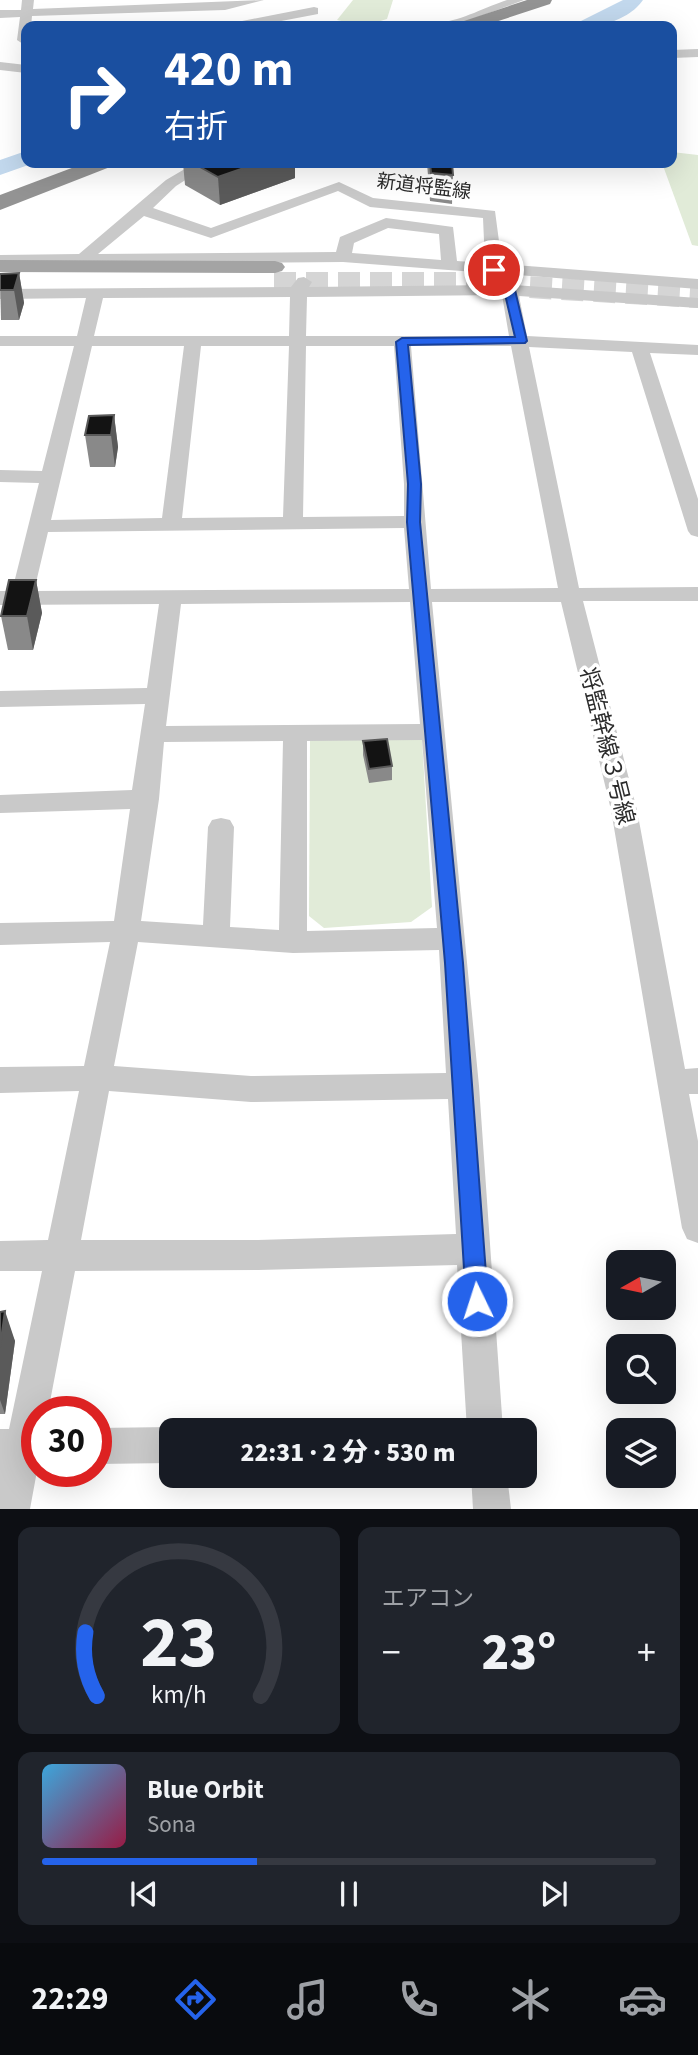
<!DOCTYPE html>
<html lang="ja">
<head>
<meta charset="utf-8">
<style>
	:root { --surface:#171b24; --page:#20242c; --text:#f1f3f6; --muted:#9ea1a6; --line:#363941; --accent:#2563eb }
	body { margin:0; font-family:"Source Sans 3","Noto Sans JP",sans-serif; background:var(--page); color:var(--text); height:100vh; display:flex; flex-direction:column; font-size:26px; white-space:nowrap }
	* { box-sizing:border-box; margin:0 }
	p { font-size:23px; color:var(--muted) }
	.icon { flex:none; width:38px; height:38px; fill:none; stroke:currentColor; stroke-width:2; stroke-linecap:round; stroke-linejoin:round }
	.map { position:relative; height:1509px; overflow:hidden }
	.details { display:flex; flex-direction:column; gap:18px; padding:18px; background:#0d0f14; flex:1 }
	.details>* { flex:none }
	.top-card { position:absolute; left:21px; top:21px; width:656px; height:147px; border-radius:14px; box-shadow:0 7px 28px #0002; background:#1a4fa0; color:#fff; overflow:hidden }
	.needle { width:46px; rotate:261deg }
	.tools { position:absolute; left:606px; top:1250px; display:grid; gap:14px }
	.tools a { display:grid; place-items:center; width:70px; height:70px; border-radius:14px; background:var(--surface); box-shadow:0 7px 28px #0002; font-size:35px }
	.speed { position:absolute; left:21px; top:1396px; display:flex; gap:14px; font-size:35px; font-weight:700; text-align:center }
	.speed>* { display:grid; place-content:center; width:91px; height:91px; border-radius:50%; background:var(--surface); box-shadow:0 7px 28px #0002; line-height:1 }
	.speed .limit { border:10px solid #d22; background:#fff; color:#111 }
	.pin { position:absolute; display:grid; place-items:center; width:60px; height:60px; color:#fff; margin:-30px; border:4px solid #fff; border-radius:50%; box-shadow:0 2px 7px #0007 }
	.me { position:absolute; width:77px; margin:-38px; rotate:356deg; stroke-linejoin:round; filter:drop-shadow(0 0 5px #0008) }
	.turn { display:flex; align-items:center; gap:24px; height:147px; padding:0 28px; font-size:32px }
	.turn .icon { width:91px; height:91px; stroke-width:2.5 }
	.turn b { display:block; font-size:49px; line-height:60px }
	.big { font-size:52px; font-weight:800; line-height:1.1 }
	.details .card { flex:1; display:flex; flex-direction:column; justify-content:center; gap:10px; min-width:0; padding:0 24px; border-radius:14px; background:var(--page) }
	.details .dial { align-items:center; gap:0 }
	.dial svg { height:182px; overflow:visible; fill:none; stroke:var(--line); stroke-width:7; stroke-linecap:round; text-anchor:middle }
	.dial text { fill:var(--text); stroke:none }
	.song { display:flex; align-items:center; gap:21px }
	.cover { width:84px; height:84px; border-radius:10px; background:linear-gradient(135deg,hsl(200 70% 55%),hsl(340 70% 35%)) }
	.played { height:7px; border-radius:4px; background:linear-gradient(90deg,var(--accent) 35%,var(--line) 35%) }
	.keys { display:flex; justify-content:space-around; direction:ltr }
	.heat { display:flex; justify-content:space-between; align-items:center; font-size:38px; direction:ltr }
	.details .tiles { flex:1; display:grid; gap:18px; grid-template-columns:1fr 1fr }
	.card:last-child { grid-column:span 2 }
	.trip { position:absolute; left:159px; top:1418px; width:378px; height:70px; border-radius:14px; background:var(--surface); box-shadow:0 7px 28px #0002; font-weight:800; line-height:70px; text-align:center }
	.tabs { display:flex; height:112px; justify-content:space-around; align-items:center; background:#090b0e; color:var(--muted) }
	.tabs .icon { width:49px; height:49px }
	.tabs .current { color:var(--accent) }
	.tabs b { font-size:32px; color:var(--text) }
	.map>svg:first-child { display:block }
	.green { fill:#e1ebd8 }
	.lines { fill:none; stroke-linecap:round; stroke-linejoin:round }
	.river { fill:#c2d8ed; fill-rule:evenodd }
	.major-tunnel { stroke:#d5d5d5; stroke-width:22; stroke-dasharray:22 10; stroke-linecap:butt }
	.minor { fill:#c9c9c9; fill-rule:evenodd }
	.major { fill:#a4a4a4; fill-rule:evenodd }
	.highway { fill:#939393; fill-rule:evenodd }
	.wall { fill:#898989 }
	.shaded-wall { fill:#5a5a5a }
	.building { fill:#131313; stroke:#5a5a5a; stroke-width:2 }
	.route { fill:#2563eb; stroke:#184099; stroke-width:2 }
	.labels { text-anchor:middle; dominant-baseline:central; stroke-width:7; stroke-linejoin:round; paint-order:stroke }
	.far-street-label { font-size:19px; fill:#2c2c2c; stroke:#fff }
	.street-label { font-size:23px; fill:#2c2c2c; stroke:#fff }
</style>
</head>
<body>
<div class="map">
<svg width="698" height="1509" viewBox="0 0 698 1509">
	<rect width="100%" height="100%" fill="#fff"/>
	<g class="green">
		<path d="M 353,0 L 393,0 L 387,19 L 364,26 L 337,20 Z"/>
		<path d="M 672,152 L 698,155 L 698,246 L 692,245 L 662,163 L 672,163 Z"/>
		<path d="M 317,736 L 422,740 L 432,907 L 411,922 L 324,928 L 309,916 L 310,741 Z"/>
	</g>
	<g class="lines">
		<g class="river">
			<path d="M 623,0 L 643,0 C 628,21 600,27 576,26 L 579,22 Z"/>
			<path d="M 26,151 L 26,163 L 34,163 L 0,175 L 0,160 Z"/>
		</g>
		<path class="major-tunnel" d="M 274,283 L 460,283 L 698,297"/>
		<g class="minor">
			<path d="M 22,0 L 34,0 L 33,9 L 264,0 L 225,10 L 32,16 L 31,26 L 26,26 L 26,43 L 23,44 L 17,40 L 20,17 L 0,18 L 0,10 L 21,10 Z"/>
			<path d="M 507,0 L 524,0 L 454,26 L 404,26 C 415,17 429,24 442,22 C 460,21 488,6 507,0 Z"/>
			<path d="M 314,7 L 318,8 L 318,14 L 255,26 L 231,26 L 237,22 Z"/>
			<path d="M 698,49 L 698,57 L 672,58 L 672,50 Z"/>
			<path d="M 0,62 L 26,65 L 26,73 L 0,70 Z"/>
			<path d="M 195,163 L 212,163 L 176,186 L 153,208 L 211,228 L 339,182 L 373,198 L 495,211 L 502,264 L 698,279 L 698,289 L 506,274 L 514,285 L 698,298 L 698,308 L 519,296 L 527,336 L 698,345 L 698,355 L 650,353 L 698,499 L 698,537 L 691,535 L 688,531 L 632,352 L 529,347 L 579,588 L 698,587 L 698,601 L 583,601 L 637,810 L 685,1069 L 698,1068 L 698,1094 L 689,1094 L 698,1141 L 698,1243 L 687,1239 L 682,1228 L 611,810 L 561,602 L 432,602 L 479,1086 L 503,1430 L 467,1430 L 457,1265 L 258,1270 L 75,1271 L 48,1412 L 37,1412 L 37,1471 L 30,1509 L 0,1509 L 0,1429 L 9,1429 L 42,1271 L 0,1271 L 0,1241 L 48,1240 L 79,1091 L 0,1093 L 0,1067 L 84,1066 L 110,942 L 0,945 L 0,923 L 114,921 L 130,809 L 0,813 L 0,795 L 132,790 L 145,704 L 0,707 L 0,691 L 147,688 L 159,604 L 0,605 L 0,591 L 12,591 L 39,483 L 0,482 L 0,470 L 42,471 L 74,346 L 0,346 L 0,336 L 77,336 L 86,298 L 0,299 L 0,289 L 291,287 L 298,278 L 304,277 L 312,282 L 309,287 L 497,285 L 488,273 L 343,262 L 0,265 L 0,255 L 79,254 L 166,180 ZM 338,191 L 370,207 L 483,218 L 485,263 L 457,261 L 453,227 L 386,218 L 340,237 L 336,252 L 98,254 L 144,216 L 211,238 ZM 388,228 L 439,234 L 441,260 L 352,253 L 354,243 ZM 502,295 L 509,336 L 306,336 L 307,297 ZM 290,297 L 289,336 L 94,336 L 103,298 ZM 92,346 L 184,346 L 162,518 L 51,520 ZM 201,346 L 289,346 L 283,517 L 182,518 ZM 306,346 L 394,346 L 404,484 L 404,516 L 303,517 ZM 411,346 L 511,346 L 558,588 L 431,589 ZM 404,528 L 409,589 L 34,591 L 48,532 ZM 410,602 L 420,724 L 166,726 L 181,604 ZM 422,740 L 437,928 L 307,931 L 307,741 ZM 283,741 L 279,930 L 230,927 L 234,827 L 230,820 L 221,818 L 212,820 L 208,827 L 203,925 L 141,921 L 159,799 L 164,742 ZM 138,942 L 293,953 L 439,950 L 446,1073 L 251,1076 L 114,1066 ZM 109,1091 L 251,1102 L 448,1099 L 456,1234 L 258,1240 L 81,1240 Z"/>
			<path d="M 172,1427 L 179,1430 L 172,1430 L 172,1463 L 96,1464 L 96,1428 Z"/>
			<path d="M 471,1475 L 507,1475 L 511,1509 L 473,1509 Z"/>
		</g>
		<path class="major" d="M 0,260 L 275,261 L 282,263 L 285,267 L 282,271 L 275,273 L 0,272 Z"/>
		<g class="highway">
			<path d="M 527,0 L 552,0 L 550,4 L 483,26 L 458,26 L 461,22 Z"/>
			<path d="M 85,163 L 113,163 L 110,167 L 0,210 L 0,195 Z"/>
		</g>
	</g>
	<g class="wall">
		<path d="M 183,163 L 295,163 L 295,178 L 220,205 L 185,185 Z"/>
		<path d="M 427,163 L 452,163 L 453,175 L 452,204 L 430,201 Z"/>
		<path d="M 19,273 L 24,303 L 19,320 L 1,320 L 0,274 Z"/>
		<path d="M 114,415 L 118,447 L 115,467 L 90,467 L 85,435 Z"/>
		<path d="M 36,580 L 42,613 L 33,650 L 8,650 L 1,616 Z"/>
		<path d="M 363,741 L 392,766 L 392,780 L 369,783 L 363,755 Z"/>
		<path d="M 0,1312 L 15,1341 L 5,1414 L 0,1414 Z"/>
	</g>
	<g class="shaded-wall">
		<path d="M 258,163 L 295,163 L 295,178 L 220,205 L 218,177 Z"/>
		<path d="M 19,273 L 24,303 L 19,320 L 14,290 Z"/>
		<path d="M 114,415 L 118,447 L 115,467 L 111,435 Z"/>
		<path d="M 36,580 L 42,613 L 33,650 L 27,616 Z"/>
		<path d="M 5,1311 L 15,1341 L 5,1414 L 0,1400 L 0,1347 Z"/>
	</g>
	<g class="building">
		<path d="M 193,163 L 258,163 L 218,177 Z"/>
		<path d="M 430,163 L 452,163 L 453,175 L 431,173 Z"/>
		<path d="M 19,273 L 14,290 L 0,290 L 0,274 Z"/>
		<path d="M 114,415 L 111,435 L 85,435 L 89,416 Z"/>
		<path d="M 9,580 L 36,580 L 27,616 L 1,616 Z"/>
		<path d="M 387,739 L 392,766 L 369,769 L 363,741 Z"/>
		<path d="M 5,1311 L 0,1347 L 0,1312 Z"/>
	</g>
	<path class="route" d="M 494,266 L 498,267 L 515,290 L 527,341 L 525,343 L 408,345 L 421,484 L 420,522 L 463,963 L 488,1301 L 485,1308 L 477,1311 L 469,1308 L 466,1301 L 445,963 L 407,522 L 408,484 L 396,342 L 402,338 L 515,337 L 504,290 L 489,270 Z"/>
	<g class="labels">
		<g class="far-street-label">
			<text transform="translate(424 187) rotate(7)">新道将監線</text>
		</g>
		<g class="street-label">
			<text transform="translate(607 746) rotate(76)">将監幹線３号線</text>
		</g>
	</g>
</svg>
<div class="tools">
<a><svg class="needle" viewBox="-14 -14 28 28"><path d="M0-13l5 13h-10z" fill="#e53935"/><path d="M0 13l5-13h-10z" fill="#9ea1a6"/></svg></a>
<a><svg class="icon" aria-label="search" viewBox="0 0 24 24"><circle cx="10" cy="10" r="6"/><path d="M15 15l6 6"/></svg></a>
<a><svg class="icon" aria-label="layers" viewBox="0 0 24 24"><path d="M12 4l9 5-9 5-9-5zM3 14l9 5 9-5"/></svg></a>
</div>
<div class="speed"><div class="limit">30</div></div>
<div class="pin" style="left:494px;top:270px;background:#d93025"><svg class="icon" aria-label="arrive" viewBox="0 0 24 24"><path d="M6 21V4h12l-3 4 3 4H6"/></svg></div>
<svg class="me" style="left:477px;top:1301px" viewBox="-20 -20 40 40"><circle r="17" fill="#2563eb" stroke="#fff" stroke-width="3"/><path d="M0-11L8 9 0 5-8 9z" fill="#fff"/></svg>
<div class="trip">22:31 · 2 分 · 530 m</div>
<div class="top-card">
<div class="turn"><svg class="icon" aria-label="right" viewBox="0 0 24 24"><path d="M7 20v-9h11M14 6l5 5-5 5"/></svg><div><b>420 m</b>右折</div></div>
</div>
</div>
<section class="details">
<div class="tiles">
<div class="card dial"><svg viewBox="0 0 100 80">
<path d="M14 69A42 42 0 1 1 86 69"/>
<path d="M14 69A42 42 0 0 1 9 41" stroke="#2563eb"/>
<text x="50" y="56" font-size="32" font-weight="700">23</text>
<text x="50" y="72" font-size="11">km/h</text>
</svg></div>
<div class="card"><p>エアコン</p>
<div class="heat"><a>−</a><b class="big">23°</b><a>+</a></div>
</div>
<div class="card">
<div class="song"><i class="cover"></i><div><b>Blue Orbit</b><p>Sona</p></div></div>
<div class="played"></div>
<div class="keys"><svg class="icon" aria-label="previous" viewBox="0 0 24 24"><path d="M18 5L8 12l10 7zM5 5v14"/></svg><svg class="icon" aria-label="pause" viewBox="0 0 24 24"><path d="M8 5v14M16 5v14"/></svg><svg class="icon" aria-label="next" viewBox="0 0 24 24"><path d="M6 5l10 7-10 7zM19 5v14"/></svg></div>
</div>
</div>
</section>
<nav class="tabs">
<b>22:29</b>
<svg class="icon current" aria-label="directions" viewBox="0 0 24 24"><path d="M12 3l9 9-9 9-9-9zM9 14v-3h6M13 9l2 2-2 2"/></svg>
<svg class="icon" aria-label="music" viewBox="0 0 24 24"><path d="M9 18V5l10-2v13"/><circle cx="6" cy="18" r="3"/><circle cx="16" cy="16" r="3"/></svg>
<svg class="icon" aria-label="phone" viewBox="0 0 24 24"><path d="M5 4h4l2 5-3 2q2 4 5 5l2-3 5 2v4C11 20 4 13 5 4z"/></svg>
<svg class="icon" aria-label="climate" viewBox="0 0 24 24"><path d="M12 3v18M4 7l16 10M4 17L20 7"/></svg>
<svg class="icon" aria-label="car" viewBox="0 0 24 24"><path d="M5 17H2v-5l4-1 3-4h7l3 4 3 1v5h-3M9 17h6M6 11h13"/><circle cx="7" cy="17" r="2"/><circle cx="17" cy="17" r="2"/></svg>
</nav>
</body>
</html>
